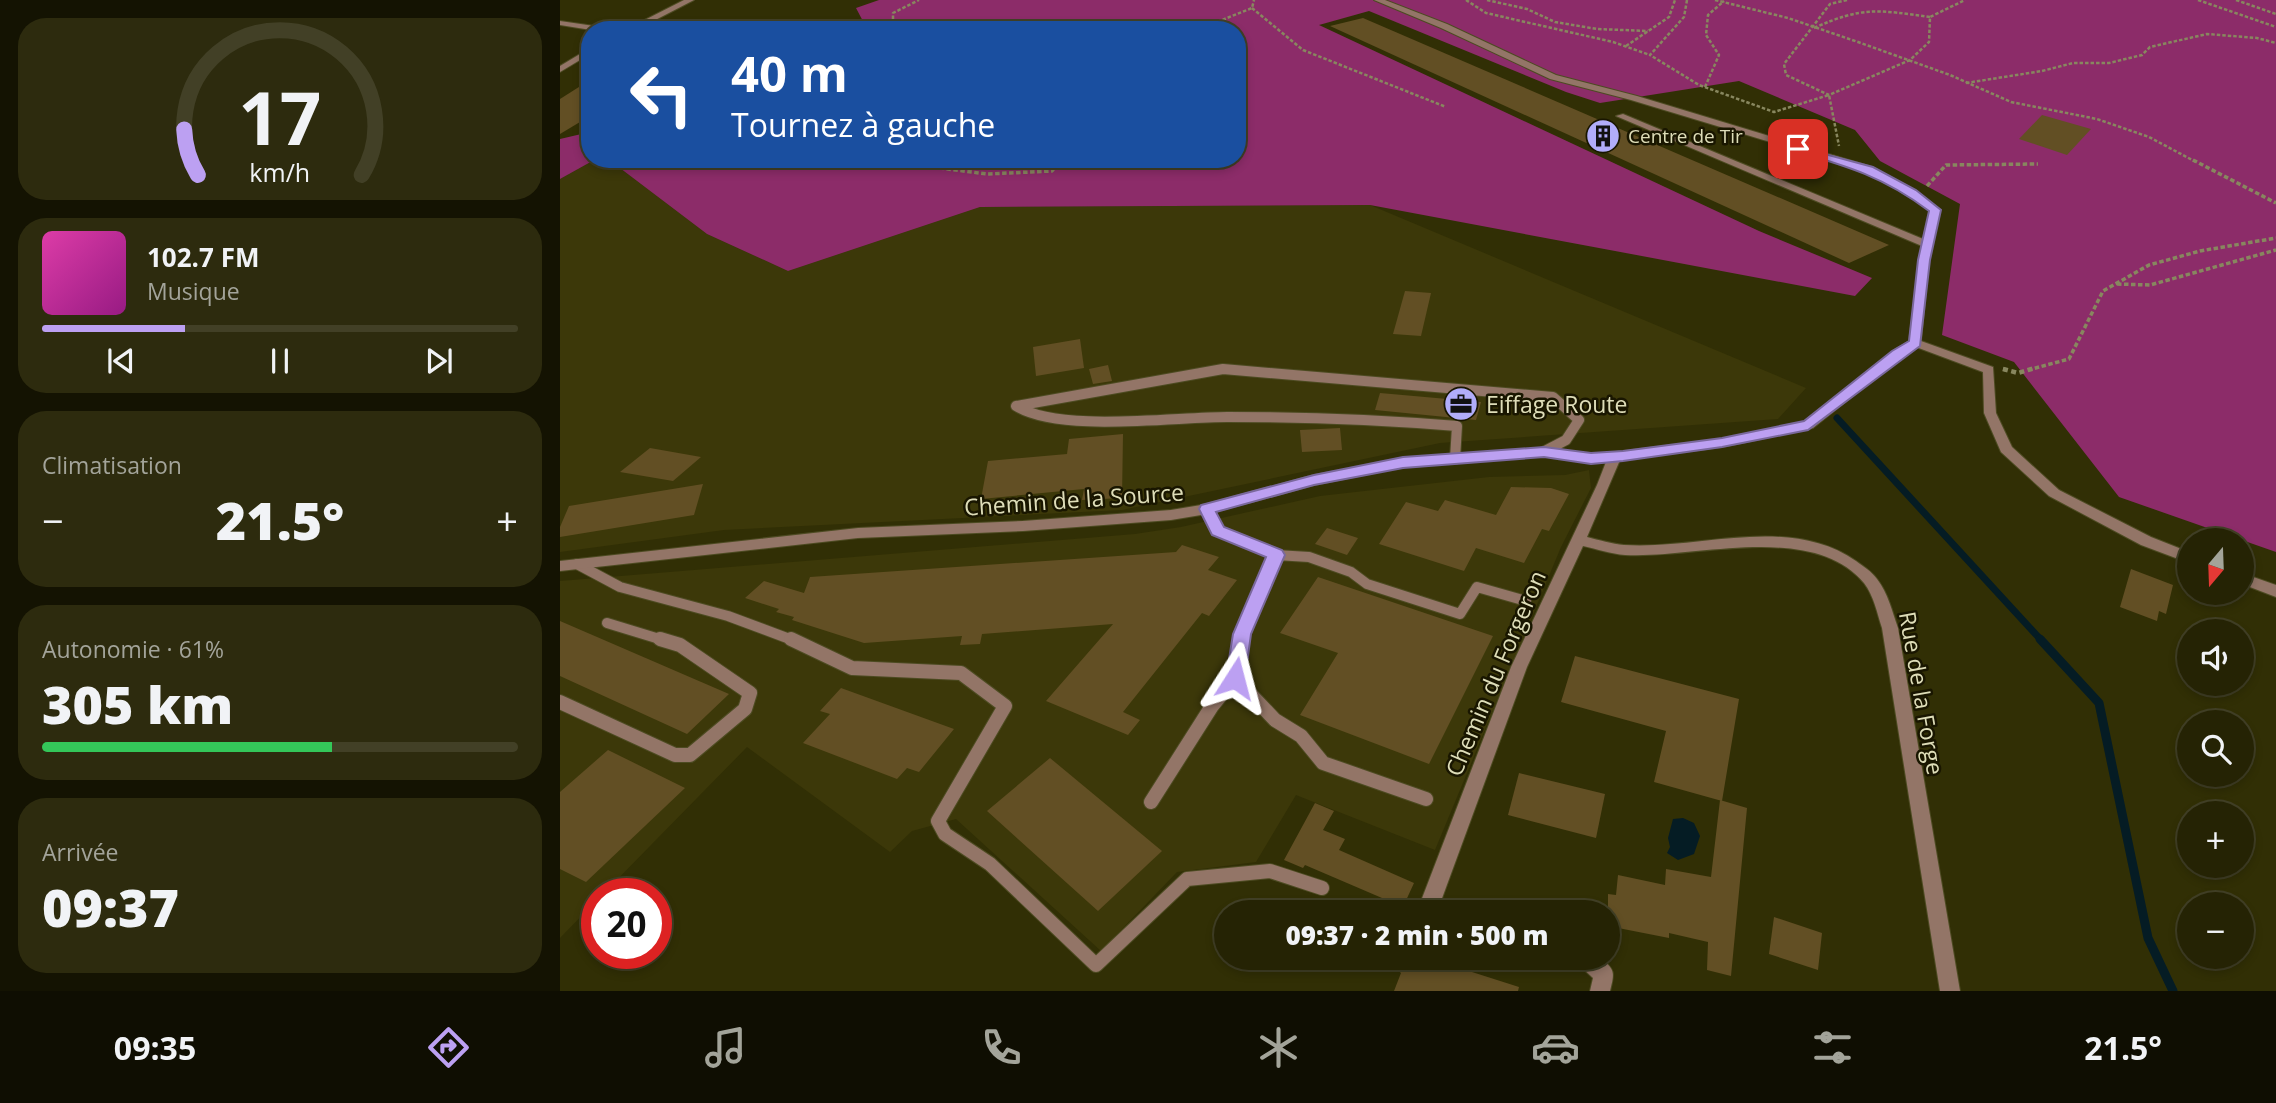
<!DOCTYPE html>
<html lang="fr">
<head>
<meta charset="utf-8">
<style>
	:root { --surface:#252304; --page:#2d2b0e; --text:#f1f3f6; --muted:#a3a49a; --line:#424026; --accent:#bca0f2 }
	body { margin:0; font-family:"Open Sans",sans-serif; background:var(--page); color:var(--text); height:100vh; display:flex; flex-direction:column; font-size:26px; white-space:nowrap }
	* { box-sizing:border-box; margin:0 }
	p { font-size:23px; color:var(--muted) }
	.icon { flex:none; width:38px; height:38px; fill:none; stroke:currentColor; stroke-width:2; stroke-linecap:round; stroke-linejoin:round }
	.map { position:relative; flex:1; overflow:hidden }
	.panel { display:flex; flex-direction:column; gap:18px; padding:18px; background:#141302; width:560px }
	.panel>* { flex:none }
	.top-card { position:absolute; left:21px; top:21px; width:665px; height:147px; border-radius:28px; box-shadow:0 4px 10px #0003,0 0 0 2px var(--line); background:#1a4fa0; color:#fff; overflow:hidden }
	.needle { width:46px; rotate:199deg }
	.controls { position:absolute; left:1617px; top:528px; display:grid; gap:14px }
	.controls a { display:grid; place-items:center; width:77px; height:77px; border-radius:50%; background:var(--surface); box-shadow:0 4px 10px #0003,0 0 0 2px var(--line); font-size:35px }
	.speed { position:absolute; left:21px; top:878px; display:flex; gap:14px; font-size:35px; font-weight:700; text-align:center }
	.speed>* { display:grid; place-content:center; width:91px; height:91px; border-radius:50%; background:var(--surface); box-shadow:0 4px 10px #0003,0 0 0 2px var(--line); line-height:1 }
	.speed .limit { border:10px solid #d22; background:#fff; color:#111 }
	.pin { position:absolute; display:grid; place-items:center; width:60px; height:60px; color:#fff; margin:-30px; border-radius:14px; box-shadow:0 4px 10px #0006 }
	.me { position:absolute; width:77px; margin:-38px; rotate:9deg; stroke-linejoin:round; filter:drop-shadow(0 0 5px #0008) }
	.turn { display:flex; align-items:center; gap:24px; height:147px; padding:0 35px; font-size:32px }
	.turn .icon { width:91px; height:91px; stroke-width:2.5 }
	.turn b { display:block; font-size:49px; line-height:60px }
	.big { font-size:52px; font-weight:800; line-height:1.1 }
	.panel .tile { flex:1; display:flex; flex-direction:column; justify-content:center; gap:10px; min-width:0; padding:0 24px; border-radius:28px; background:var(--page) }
	.panel .dial { align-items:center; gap:0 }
	.dial svg { height:182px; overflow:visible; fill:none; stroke:var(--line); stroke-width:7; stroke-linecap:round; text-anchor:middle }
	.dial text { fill:var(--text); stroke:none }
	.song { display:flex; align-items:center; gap:21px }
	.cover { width:84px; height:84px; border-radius:10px; background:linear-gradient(135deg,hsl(320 70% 55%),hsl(310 70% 35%)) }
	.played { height:7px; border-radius:4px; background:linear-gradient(90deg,var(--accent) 30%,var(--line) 30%) }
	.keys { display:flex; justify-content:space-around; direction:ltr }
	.heat { display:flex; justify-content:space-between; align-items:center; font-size:38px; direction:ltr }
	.charge { height:10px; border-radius:5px; background:linear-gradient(90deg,#34c759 61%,var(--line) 0) }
	.trip { position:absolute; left:654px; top:900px; width:406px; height:70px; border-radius:35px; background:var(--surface); box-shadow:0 4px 10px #0003,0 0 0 2px var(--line); font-weight:800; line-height:70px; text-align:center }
	.dock { display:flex; height:112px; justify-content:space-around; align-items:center; background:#0f0e02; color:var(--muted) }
	.dock .icon { width:49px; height:49px }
	.dock .on { color:var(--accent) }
	.dock b { font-size:32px; color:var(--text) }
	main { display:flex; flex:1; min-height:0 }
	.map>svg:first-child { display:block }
	.built { fill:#3c3809 }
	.green { fill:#8c2c69 }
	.water { fill:#051c24 }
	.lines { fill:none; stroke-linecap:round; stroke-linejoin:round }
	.stream-far1 { stroke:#051c24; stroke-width:7 }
	.stream { stroke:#051c24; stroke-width:9 }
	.building { fill:#624f24 }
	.service-far2-casing { stroke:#4d4b22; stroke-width:10 }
	.service-far1-casing { stroke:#4d4b22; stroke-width:12 }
	.service-casing { stroke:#4d4b22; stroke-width:16 }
	.minor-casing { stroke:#4d4b22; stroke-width:2 }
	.path-far2 { stroke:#88875f; stroke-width:2.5; stroke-dasharray:3.5 2; stroke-linecap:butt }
	.path-far1 { stroke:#88875f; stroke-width:3.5; stroke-dasharray:4.5 2.5; stroke-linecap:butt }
	.path { stroke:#88875f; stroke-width:4.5; stroke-dasharray:5 3.5; stroke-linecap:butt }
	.service-far2 { stroke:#937567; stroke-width:8 }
	.service-far1 { stroke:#937567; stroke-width:10 }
	.service { stroke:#937567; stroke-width:14 }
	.minor { fill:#937567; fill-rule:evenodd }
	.route { fill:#bca0f2; stroke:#7a689d; stroke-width:2 }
	.labels { text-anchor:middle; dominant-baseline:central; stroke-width:5; stroke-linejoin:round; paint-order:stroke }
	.far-poi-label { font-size:19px; fill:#deddb8; stroke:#191600; text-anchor:start }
	.poi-label { font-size:23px; fill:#deddb8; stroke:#191600; text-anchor:start }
	.street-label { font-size:23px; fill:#deddb8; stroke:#191600 }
</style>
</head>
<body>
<main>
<section class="panel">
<div class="tile dial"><svg viewBox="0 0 100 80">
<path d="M14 69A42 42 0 1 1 86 69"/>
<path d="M14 69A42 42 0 0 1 8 49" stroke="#bca0f2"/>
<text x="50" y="56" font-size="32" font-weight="700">17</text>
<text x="50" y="72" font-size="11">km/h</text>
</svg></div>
<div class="tile">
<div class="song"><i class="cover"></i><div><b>102.7 FM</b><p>Musique</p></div></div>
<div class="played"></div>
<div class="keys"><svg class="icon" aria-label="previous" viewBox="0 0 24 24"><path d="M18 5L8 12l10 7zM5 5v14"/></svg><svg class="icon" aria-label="pause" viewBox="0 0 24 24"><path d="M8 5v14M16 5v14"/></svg><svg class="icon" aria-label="next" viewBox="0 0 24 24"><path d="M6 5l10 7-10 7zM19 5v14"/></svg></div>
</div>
<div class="tile"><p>Climatisation</p>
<div class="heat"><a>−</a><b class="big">21.5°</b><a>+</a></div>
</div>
<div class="tile"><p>Autonomie · 61%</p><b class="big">305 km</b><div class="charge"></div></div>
<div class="tile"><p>Arrivée</p><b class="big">09:37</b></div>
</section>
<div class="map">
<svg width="1716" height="991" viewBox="0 0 1716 991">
	<rect width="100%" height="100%" fill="#312f05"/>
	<g class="built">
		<path d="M 36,159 L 48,159 L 147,234 L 228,271 L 420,207 L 810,205 L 1246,388 L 1218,419 L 880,443 L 562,510 L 164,530 L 0,552 L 0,179 Z"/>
		<path d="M 1029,470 L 1031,488 L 1001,547 L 875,850 L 736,795 L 696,862 L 617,872 L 541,951 L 396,819 L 352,831 L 330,852 L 187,747 L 43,894 L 37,894 L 37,900 L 0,938 L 0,581 L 575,534 L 621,527 L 760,496 L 929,477 L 1005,475 Z"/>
	</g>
	<g class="green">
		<path d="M 319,0 L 1716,0 L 1716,552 L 1559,497 L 1454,362 L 1382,335 L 1400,204 L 1320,161 L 1295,130 L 1179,81 L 1040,103 L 1006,92 L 809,11 L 759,25 L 1199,231 L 1312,278 L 1295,296 L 810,205 L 420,207 L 228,271 L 147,234 L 48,159 L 677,159 L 677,30 L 302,30 L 306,27 L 296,8 Z"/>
		<path d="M 30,132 L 30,159 L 36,159 L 0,179 L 0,139 Z"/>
	</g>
	<path class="water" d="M 1123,818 L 1134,823 L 1140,836 L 1134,854 L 1118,860 L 1107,853 L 1110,847 L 1108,838 L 1113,819 Z"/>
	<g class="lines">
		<path class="stream-far1" d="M 1277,418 L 1482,641"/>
		<path class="stream" d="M 1480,639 L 1539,703 L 1588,938 L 1613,991"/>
	</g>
	<g class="building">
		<path d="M 803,18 L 1329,245 L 1289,263 L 770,26 Z"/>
		<path d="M 30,80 L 30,116 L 0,134 L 0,99 Z"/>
		<path d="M 1482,115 L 1531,129 L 1507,155 L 1459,139 Z"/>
		<path d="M 845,291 L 871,293 L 861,336 L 833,334 Z"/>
		<path d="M 520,339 L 524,368 L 476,376 L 473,347 Z"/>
		<path d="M 548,365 L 552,381 L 533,384 L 529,369 Z"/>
		<path d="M 820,393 L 921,402 L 916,420 L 815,410 Z"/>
		<path d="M 780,428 L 782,450 L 742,452 L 740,430 Z"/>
		<path d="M 563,434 L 562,498 L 522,500 L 524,489 L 421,499 L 428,461 L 507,454 L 509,439 Z"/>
		<path d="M 90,448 L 141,457 L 113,481 L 60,472 Z"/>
		<path d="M 143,484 L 134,515 L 0,537 L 0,527 L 9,506 Z"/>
		<path d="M 951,487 L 991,488 L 1009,494 L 989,531 L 982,529 L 964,563 L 916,548 L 904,571 L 819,544 L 846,502 L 878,511 L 885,500 L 936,515 Z"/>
		<path d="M 767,528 L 798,538 L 787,555 L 755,544 Z"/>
		<path d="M 622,545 L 659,557 L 648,570 L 677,580 L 649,616 L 642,613 L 563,712 L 580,720 L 568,735 L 486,701 L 553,624 L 422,634 L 420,644 L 400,645 L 402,636 L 304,643 L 232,620 L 234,617 L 216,612 L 219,609 L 185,598 L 204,581 L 244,593 L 250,577 L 616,552 Z"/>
		<path d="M 1571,569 L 1613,585 L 1606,614 L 1599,611 L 1597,621 L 1560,607 Z"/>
		<path d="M 758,577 L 933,636 L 869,764 L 740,715 L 778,653 L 720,633 Z"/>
		<path d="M 0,621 L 169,694 L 127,734 L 0,676 Z"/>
		<path d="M 1015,656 L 1179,699 L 1162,801 L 1094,782 L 1106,731 L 1001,702 Z"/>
		<path d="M 281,688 L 394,729 L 359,772 L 347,768 L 337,779 L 243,743 L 270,714 L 260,711 Z"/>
		<path d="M 48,750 L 125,788 L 26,882 L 0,869 L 0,792 Z"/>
		<path d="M 490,758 L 602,851 L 538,911 L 427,811 Z"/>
		<path d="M 959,773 L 1045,794 L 1036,838 L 948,815 Z"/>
		<path d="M 1160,800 L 1187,808 L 1171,976 L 1147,970 L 1148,942 L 1109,933 L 1109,938 L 1048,926 L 1048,894 L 1056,895 L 1058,875 L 1105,885 L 1106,869 L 1151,877 Z"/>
		<path d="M 755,803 L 774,811 L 763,830 L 785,839 L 779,850 L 854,883 L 843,907 L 745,865 L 743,868 L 724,860 Z"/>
		<path d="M 1214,917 L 1262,933 L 1258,970 L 1209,954 Z"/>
		<path d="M 823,957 L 865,957 L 959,987 L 958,991 L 834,991 L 841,973 Z"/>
	</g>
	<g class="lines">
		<g class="service-far2-casing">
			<path id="service-far2" d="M 657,370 L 676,370"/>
		</g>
		<g class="service-far1-casing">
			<g id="service-far1">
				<path d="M 895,459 L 897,426 C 821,420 744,417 667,417 C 613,417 500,433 456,406 L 663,369 L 993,397 L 1019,420 L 1006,440 L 983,452"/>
				<path d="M 647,509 L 658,531 L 716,555 L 681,641"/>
				<path d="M 716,555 L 749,557 L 791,572 L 807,584 L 900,614 L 917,587 L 966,601"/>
				<path d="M 17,564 L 60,587 L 168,616 L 235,641"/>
				<path d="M 47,623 L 106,641"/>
			</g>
		</g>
		<g class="service-casing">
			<g id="service">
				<path d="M 231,639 L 292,668 L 401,673 L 445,706 L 378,821 L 385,834 L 430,864 L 536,965 L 627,879 L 710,871 L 762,888"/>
				<path d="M 675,678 L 715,720 L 741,736 L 763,763 L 866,799"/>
				<path d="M 0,702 L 115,755 L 130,755 L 185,709 L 190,693 L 120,645 L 100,639"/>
				<path d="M 591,802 L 652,706 L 675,678 L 681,639"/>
			</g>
		</g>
		<g class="minor-casing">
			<g id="minor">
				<path d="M 124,0 L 134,0 L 76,30 L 65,30 Z"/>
				<path d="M 814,0 L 825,0 L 887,24 L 996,75 L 1077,96 L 1312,167 L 1356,191 L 1380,210 L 1369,260 L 1361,341 L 1433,367 L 1436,413 L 1452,447 L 1499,490 L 1591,537 L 1629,552 L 1629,563 L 1581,545 L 1489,496 L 1441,452 L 1424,413 L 1423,372 L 1356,347 L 1341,357 L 1253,428 L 1162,447 L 1060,460 L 1027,537 C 1039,540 1052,544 1064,545 C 1140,550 1228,514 1296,561 C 1304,567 1311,571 1317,579 C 1328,593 1332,611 1338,628 L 1400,991 L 1380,991 L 1322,628 C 1317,613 1314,596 1304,583 C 1252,521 1134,559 1065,555 C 1051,554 1037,549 1023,546 L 967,667 L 881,901 L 879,912 L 859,912 L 861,901 L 951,667 L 1037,485 L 1046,462 L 1031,463 L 983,456 L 843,467 L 754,485 L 647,514 L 611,520 L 463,531 L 298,538 L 0,571 L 0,561 L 298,528 L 463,521 L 611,510 L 647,504 L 754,475 L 843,459 L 983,448 L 1031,455 L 1162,439 L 1244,422 L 1333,351 L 1349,341 L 1362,246 L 1056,116 L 1063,114 L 1363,239 L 1370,211 L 1348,195 L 1306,171 L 1071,100 L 990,79 L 881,28 Z"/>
				<path d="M 0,21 L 48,28 L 52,30 L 31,30 L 0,25 Z"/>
				<path d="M 30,48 L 30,54 L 0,72 L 0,66 Z"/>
				<path d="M 1682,573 L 1716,585 L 1716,597 L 1682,584 Z"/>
				<path d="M 1015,957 L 1040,957 C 1055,970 1055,972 1050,991 L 1030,991 L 1033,978 L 1018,964 Z"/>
			</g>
		</g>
		<g class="path-far2">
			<path d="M 906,0 L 926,13 L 1053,42 L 1090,55"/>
			<path d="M 927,0 L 967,9 L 995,22 L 1037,29 L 1088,31"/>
			<path d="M 1127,0 L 1124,17 L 1090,55 L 1139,85 L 1214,112 L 1269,95 L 1279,146"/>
			<path d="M 1155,0 L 1228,18 L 1298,42 L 1390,75 L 1451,102 L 1537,119 L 1589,137 L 1636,162"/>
			<path d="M 1287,0 L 1270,4 L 1224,64 L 1226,75 L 1269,95 L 1350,60 L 1369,42 L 1370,17 L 1405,0"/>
			<path d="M 1638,0 L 1716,27"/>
			<path d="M 1676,0 L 1716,14"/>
			<path d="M 692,8 L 743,50 L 886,107"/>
			<path d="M 1254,28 C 1303,6 1318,10 1370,17"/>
			<path d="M 333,30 L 333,13 L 359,0"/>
			<path d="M 637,30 L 692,8 L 694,0"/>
			<path d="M 1066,46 L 1109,17 L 1115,0"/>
			<path d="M 1406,83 L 1482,71 L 1513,63 L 1549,63 L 1582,55 L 1590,47 L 1647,34 L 1697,38 L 1716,43"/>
			<path d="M 1145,87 L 1159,55 L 1146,35 L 1148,15 L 1164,1"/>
			<path d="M 310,159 L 330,162"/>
			<path d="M 498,162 L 502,159"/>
		</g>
		<g class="path-far1">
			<path d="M 317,160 L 427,174 L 492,171 L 501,160"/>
			<path d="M 1633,160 L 1716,203"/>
			<path d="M 1367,186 L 1386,165 L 1478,164"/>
			<path d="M 1557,284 L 1590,285 L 1716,250"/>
			<path d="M 1443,369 L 1447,370"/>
			<path d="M 1468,370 L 1509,359 L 1543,291 L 1589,265 L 1640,251 L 1716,238"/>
		</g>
		<path class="path" d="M 1443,369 L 1458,373 L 1475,368"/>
		<use href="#service-far2" class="service-far2"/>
		<use href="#service-far1" class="service-far1"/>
		<use href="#service" class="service"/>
		<use href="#minor" class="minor"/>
	</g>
	<path class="route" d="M 1235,146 L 1313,167 L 1356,190 L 1381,210 L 1370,260 L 1360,346 L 1248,430 L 1162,447 L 1063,461 L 1031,464 L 984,457 L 843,468 L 754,485 L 656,512 L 664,527 L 722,550 L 725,555 L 691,634 L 685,678 L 682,684 L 675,686 L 669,684 L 666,678 L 673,634 L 706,557 L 652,535 L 639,509 L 641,505 L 754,475 L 843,457 L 984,447 L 1031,453 L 1063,451 L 1162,438 L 1244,421 L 1332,351 L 1349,341 L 1358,260 L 1369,211 C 1324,177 1287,166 1235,151 Z"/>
	<defs>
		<g id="building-disc" transform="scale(1.75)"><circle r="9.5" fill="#b1adfa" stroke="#191600"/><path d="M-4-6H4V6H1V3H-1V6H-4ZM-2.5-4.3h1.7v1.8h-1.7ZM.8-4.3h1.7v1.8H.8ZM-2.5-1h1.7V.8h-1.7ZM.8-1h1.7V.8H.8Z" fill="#111"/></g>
		<g id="office-disc" transform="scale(1.75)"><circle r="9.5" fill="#b1adfa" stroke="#191600"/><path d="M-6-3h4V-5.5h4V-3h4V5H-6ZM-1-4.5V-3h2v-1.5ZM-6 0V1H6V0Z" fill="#111"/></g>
	</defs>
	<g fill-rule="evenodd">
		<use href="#building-disc" x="1043" y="136"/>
		<use href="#office-disc" x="901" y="404"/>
	</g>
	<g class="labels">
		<g class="far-poi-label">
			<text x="1068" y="136">Centre de Tir</text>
		</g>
		<g class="poi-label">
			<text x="926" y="404">Eiffage Route</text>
		</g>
		<g class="street-label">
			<text transform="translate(514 499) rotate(-4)">Chemin de la Source</text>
			<text transform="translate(935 673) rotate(-67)">Chemin du Forgeron</text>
			<text transform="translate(1362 693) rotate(80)">Rue de la Forge</text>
		</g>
	</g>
</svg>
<div class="controls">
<a><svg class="needle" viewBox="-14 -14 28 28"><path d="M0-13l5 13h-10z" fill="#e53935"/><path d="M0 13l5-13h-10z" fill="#a3a49a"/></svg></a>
<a><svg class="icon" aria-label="sound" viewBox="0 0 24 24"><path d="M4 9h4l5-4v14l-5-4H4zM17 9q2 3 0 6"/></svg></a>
<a><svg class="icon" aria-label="search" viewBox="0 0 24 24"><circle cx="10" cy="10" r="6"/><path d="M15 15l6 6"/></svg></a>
<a>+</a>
<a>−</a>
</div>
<div class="speed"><div class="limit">20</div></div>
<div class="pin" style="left:1238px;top:149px;background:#d93025"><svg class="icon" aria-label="arrive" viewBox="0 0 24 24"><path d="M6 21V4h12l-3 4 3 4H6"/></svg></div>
<svg class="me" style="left:675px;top:678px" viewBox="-20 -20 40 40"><path d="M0-17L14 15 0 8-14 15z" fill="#bca0f2" stroke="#fff" stroke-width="4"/></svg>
<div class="trip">09:37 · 2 min · 500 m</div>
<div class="top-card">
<div class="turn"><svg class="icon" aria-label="left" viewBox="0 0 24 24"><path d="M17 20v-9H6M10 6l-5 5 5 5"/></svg><div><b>40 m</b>Tournez à gauche</div></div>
</div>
</div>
</main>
<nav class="dock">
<b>09:35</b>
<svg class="icon on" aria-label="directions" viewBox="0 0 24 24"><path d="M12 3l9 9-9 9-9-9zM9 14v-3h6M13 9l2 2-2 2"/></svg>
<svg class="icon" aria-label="music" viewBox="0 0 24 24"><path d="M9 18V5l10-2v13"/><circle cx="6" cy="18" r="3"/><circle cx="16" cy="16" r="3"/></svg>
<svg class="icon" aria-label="phone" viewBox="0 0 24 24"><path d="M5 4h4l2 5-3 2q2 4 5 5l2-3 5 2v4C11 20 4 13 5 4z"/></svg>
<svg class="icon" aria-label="climate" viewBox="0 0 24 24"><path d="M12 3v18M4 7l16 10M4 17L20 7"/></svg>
<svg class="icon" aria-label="car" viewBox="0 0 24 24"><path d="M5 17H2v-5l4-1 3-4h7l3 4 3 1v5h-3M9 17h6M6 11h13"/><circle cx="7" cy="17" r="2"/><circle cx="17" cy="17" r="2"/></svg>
<svg class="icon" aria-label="filters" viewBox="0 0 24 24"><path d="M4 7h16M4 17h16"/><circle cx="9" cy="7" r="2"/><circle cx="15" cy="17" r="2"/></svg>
<b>21.5°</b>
</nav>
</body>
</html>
